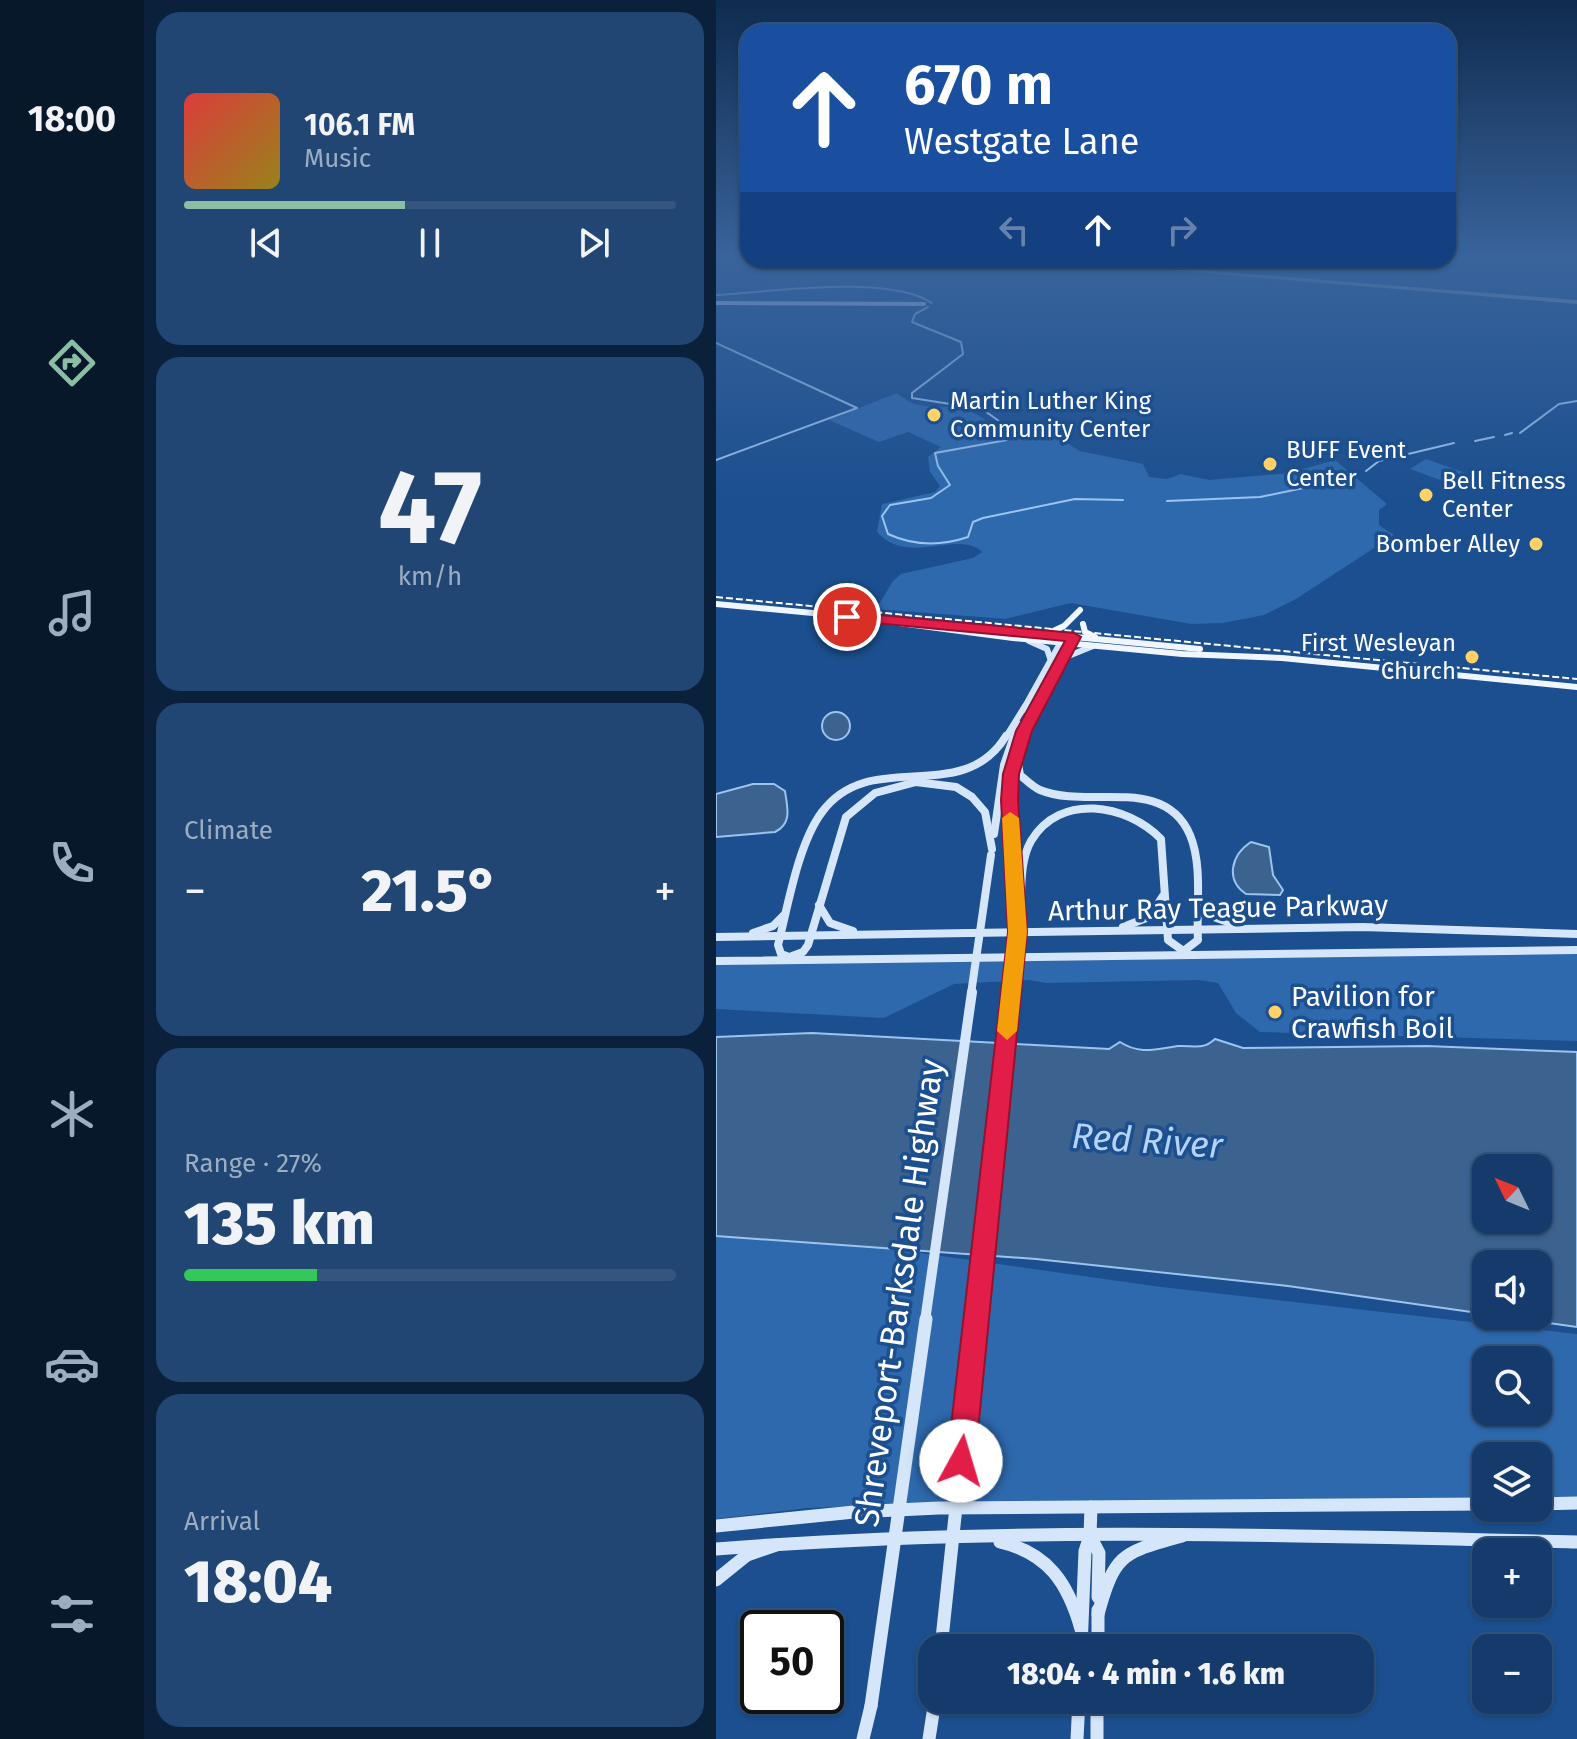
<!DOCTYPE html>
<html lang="en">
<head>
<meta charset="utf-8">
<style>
	:root { --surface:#143b6b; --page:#214673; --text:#f1f3f6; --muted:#9dadc1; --line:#33557e; --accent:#8abfa5 }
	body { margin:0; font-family:"Fira Sans",sans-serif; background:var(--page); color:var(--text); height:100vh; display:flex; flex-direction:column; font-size:30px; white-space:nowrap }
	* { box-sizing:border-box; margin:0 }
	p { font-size:26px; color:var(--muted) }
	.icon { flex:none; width:44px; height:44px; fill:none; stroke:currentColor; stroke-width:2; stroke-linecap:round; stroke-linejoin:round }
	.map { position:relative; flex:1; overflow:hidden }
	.drawer { display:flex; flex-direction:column; gap:12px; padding:12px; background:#0b203b; width:572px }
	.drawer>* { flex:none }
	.hud { position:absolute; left:24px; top:24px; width:716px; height:244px; border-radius:24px; box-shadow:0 2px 6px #0004,0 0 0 2px var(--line); background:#1a4fa0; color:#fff; overflow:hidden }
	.needle { width:52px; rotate:313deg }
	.controls { position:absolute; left:756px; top:1154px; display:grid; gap:16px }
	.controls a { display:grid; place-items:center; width:80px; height:80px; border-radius:16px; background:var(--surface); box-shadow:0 2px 6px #0004,0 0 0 2px var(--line); font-size:40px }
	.speed { position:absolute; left:24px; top:1610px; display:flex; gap:16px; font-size:40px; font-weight:700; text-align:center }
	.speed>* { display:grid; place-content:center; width:104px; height:104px; border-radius:50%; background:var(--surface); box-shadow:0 2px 6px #0004,0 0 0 2px var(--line); line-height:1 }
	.speed .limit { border:4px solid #111; border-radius:12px; background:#fff; color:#111 }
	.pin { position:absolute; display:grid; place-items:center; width:68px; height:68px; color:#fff; margin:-34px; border:4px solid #fff; border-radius:50%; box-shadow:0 2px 8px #0007 }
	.me { position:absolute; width:88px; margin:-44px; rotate:6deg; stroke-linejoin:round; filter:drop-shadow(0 0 6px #0008) }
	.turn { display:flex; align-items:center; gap:28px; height:168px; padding:0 32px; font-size:36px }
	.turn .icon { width:104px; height:104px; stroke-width:2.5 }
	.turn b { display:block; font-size:56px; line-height:68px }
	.lanes { display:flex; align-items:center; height:76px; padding:0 32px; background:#0003; justify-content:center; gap:40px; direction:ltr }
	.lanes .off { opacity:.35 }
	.big { font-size:60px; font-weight:800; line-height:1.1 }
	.drawer .card { flex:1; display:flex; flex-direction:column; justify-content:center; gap:12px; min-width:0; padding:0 28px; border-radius:24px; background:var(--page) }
	.drawer .dial { align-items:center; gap:0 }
	.dial b { font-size:104px; line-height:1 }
	.song { display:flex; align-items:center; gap:24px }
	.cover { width:96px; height:96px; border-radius:12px; background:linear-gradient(135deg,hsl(0 70% 55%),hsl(50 70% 35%)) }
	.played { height:8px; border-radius:4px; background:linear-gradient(90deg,var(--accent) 45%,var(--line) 45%) }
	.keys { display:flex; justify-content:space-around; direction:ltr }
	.heat { display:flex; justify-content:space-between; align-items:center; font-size:44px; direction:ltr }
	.charge { height:12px; border-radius:6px; background:linear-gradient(90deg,#34c759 27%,var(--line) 0) }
	.trip { position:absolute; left:202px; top:1634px; width:456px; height:80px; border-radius:24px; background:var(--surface); box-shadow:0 2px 6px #0004,0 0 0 2px var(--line); font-weight:800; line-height:80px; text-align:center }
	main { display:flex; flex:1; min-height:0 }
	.tab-bar { display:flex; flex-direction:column; width:144px; justify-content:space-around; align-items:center; background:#08182b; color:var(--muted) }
	.tab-bar .icon { width:56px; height:56px }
	.tab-bar .active { color:var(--accent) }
	.tab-bar b { font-size:36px; color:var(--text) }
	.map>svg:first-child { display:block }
	.green { fill:#2e69ad; fill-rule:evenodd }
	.water { fill:#3c6290; stroke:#9cc4f0; stroke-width:2; fill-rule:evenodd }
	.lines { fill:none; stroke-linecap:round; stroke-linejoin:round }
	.stream { stroke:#9cc4f0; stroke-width:2 }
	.taxiway { fill:#8da7c7; fill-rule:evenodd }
	.secondary-far3 { stroke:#d6e6fa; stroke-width:4 }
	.secondary-far2 { stroke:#d6e6fa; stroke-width:6 }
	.secondary-far1 { stroke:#d6e6fa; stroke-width:8 }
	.secondary { stroke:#d6e6fa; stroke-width:13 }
	.primary { stroke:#f0f6ff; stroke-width:6 }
	.rail { stroke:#fff; stroke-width:2; stroke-dasharray:7 3; stroke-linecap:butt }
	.secondary-bridge-far2 { stroke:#d6e6fa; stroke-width:8 }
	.secondary-bridge-far1 { stroke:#d6e6fa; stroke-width:10 }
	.secondary-bridge { stroke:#d6e6fa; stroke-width:13 }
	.route { fill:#e11d48; stroke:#92132f; stroke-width:2 }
	.slow { fill:#f59e0b }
	.poi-dot { fill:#ffd166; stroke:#1b4f8f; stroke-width:3 }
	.labels { text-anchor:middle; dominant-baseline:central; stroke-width:7; stroke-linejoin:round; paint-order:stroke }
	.far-poi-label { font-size:24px; fill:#fff; stroke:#1b4f8f; text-anchor:start }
	.street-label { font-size:28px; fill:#fff; stroke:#1b4f8f }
	.poi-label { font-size:28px; fill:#fff; stroke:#1b4f8f; text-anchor:start }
	.near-street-label { font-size:34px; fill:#fff; stroke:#1b4f8f }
	.near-water-label { font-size:36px; font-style:italic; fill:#b5d3f5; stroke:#1b4f8f }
</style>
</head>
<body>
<main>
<nav class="tab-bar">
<b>18:00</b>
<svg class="icon active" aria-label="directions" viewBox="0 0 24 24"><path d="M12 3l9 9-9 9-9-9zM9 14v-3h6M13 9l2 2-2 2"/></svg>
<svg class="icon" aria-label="music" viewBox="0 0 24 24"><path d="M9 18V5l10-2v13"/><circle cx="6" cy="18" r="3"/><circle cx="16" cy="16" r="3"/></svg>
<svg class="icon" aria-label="phone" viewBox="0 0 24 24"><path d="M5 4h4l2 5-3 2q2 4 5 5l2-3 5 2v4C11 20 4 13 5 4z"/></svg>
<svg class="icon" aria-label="climate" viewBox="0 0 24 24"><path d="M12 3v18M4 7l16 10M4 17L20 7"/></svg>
<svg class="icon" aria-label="car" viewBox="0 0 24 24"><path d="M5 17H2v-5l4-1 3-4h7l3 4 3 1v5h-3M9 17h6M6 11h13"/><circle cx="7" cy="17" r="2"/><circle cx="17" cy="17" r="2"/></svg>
<svg class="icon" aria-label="filters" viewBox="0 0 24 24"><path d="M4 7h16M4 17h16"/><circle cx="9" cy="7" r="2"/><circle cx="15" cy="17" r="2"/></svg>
</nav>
<section class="drawer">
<div class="card">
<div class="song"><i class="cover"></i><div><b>106.1 FM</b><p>Music</p></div></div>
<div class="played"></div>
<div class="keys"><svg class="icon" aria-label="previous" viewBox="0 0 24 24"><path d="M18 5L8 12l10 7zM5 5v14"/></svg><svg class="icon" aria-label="pause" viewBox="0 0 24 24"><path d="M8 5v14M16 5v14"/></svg><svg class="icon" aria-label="next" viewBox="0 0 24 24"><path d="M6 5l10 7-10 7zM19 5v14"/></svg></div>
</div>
<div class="card dial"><b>47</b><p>km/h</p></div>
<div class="card"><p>Climate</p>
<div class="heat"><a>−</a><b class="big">21.5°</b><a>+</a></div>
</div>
<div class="card"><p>Range · 27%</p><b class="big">135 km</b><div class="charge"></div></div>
<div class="card"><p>Arrival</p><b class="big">18:04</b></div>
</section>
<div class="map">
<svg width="861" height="1739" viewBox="0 0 861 1739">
	<rect width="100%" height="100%" fill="#1b4f8f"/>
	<g class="green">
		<path d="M 181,393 C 205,414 223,402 251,410 C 265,415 277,426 288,435 L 285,438 L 341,437 L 364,451 L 427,464 L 433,477 L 451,479 L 465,474 L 493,480 L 573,473 L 619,460 L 671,504 L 663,510 L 663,525 L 678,535 L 580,599 L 548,615 L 507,623 L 475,624 L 355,603 L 289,619 L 160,609 L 177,581 L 185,574 L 257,558 L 266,552 C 242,529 192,567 161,532 L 166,504 L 219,492 L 224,486 L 214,472 L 212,457 L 225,447 L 192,432 L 163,442 L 113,420 Z"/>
		<path d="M 710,459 L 758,476 L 741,486 L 694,469 Z"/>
		<path d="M 861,954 L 861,1041 L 544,1032 L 520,1013 L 502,983 L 483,980 L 330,983 L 313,980 L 238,984 L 168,1018 L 0,1009 L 0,964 Z"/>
		<path d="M 0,1236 L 169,1248 L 445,1287 L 861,1334 L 861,1498 L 822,1498 L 822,1456 L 770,1456 L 770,1498 L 253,1502 L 91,1508 L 0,1519 ZM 770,1360 L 822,1360 L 822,1412 L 770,1412 Z"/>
	</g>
	<g class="water">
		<circle cx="120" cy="726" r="14"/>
		<path d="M 37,784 L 58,784 L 69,791 C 71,807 77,823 59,832 L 0,837 L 0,794 Z"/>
		<path d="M 535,842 L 553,847 L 557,875 L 567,890 L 564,895 L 530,894 C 509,880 515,855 535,842 Z"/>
		<path d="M 96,1033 L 393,1049 L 404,1042 C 424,1055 440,1049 462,1046 C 477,1045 486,1051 499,1039 L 527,1048 L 711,1046 L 861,1052 L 861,1327 L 572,1286 L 320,1259 L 0,1236 L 0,1037 ZM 770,1168 L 822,1168 L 822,1220 L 770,1220 ZM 770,1264 L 822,1264 L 822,1316 L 770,1316 Z"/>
	</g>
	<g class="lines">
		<g class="stream">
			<path d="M 0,295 C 54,292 172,274 216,303"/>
			<path d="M 212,307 L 199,314 L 196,322 L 245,342 L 247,354 L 196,393 L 196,398 L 266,409 L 300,433 L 291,440 L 219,453 L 222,466 L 234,485 L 215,498 L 174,505 L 166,516 L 172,534 C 198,546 225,546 252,537 L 257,522 L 267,518 L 359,499 L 407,500"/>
			<path d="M 0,343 L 141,408 L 0,460"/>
			<path d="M 804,433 L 843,404 L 861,401"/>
			<path d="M 789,435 L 796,433"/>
			<path d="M 759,441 L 778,437"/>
			<path d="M 650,471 L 663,461 L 738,443"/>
			<path d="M 451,501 L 544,497 L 635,478"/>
		</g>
		<path class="taxiway" d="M 332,260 L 357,260 L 861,300 L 861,304 Z"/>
		<path class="secondary-far3" d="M 0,303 L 208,304"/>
		<g class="secondary-far2">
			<path d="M 313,641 L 331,649 L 335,661"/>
			<path d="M 350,657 L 377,646"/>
			<path d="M 307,710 L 347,638"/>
			<path d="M 289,738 L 309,706"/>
			<path d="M 297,738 L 302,723"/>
			<path d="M 306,738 L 357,639"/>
		</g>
		<g class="secondary-far1">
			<path d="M 300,753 L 304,775 C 310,780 317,787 324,790 C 372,810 448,774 474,835 C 487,866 480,908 482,940 L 469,950"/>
			<path d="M 278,834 L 288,765 L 298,736"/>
			<path d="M 299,860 L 293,792 L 306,736"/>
			<path d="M 480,899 L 495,916 L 520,925"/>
			<path d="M 103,905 L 114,923 L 137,931"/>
			<path d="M 304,915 C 306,892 303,862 315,841 C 344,792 411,804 445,839 L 452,940 L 466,950"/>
			<path d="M 407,927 L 433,917 L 447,896"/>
			<path d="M 37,933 L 57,926 L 69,914"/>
			<path d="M 0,937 L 647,927 L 861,934"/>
			<path d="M 76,956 L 87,952 L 92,945 L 130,817 L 159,793 L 200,782 L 240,787 L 256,797 L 269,812 L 276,849"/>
			<path d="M 76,958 L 65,954 L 62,945 C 72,906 82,844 106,812 C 155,746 246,808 290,736"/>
			<path d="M 0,961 L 861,950"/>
		</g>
		<g class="secondary">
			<path d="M 822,1504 L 861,1503"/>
			<path d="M 0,1526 L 138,1512 L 223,1508 L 770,1504"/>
			<path d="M 374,1536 L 383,1553 L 382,1597"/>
			<path d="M 284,1542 C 332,1553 352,1583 365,1629"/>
			<path d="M 0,1549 C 286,1526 574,1535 861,1542"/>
			<path d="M 0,1580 L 31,1555 L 60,1545"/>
			<path d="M 382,1610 L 382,1648"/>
			<path d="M 382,1614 C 399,1552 407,1553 466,1536"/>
			<path d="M 365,1648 L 369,1551 L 374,1536 L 375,1507"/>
			<path d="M 381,1700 L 381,1739"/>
			<path d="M 147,1739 L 155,1706"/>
			<path d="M 213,1739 L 219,1700"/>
			<path d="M 361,1739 L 363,1700"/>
		</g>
		<g class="primary">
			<path d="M 0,604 L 150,618"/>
			<path d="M 145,618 L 297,638 L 466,654 L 566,658 L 861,687"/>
			<path d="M 223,624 L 484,649"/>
			<path d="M 367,624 L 369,632 L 379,637"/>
			<path d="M 333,633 L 348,626 L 364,610"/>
		</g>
		<path class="rail" d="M 0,597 L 861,679"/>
		<g class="secondary-bridge-far2">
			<path d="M 255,994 L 275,855"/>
			<path d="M 295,994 L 302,932 L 299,860"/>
		</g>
		<g class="secondary-bridge-far1">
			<path d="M 209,1321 L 256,992"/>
			<path d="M 260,1321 L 296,992"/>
		</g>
		<g class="secondary-bridge">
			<path d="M 225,1648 L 260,1319"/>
			<path d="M 155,1706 L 210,1319"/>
		</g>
	</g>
	<linearGradient id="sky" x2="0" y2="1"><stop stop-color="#0f2b4f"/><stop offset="0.51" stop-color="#39639b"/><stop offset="1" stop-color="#39639b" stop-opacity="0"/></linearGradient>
	<rect width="861" height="501" fill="url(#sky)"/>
	<path class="route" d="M 131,612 L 358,633 L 365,637 L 316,731 L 303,774 L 302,800 L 311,932 L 259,1461 L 255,1471 L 245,1475 L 235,1471 L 231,1461 L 292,932 L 285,800 L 287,774 L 300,731 L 349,641 L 127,620 L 127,614 Z"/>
	<path class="slow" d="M 294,812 L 303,818 L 311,932 L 301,1031 L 291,1040 L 281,1031 L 292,932 L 286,818 Z"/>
	<g class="poi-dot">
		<circle cx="218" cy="415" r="8"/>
		<circle cx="554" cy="464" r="8"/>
		<circle cx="710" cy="495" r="8"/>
		<circle cx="820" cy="544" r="8"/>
		<circle cx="756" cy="657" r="8"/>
		<circle cx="559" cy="1012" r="8"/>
	</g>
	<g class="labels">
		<g class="far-poi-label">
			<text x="234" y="401">Martin Luther King<tspan x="234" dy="28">Community Center</tspan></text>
			<text x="570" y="450">BUFF Event<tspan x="570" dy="28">Center</tspan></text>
			<text x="726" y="481">Bell Fitness<tspan x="726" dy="28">Center</tspan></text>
			<text x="804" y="544" text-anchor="end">Bomber Alley</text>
			<text x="740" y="643" text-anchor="end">First Wesleyan<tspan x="740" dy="28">Church</tspan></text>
		</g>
		<g class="street-label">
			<text transform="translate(502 908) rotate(-1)">Arthur Ray Teague Parkway</text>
		</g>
		<g class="poi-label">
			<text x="575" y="996">Pavilion for<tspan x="575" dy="32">Crawfish Boil</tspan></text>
		</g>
		<g class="near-street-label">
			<text transform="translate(183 1293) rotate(-82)">Shreveport-Barksdale Highway</text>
		</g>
		<g class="near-water-label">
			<text transform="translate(431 1141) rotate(4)">Red River</text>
		</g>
	</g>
</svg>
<div class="controls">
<a><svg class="needle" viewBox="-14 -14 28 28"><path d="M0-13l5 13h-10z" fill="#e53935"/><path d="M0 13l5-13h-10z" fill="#9dadc1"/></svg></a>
<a><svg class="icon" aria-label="sound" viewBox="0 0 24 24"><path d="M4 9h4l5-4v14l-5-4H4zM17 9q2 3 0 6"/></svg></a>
<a><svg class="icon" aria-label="search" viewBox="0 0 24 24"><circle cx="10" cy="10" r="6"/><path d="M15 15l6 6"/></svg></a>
<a><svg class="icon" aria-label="layers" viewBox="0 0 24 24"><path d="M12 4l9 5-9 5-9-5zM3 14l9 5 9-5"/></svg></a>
<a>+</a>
<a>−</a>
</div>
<div class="speed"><div class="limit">50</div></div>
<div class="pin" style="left:131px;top:617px;background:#d93025"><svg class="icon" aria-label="arrive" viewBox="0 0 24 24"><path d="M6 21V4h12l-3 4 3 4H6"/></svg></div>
<svg class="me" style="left:245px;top:1461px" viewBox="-20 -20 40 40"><circle r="19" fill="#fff"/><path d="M0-13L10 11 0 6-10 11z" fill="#e11d48"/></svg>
<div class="trip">18:04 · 4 min · 1.6 km</div>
<div class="hud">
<div class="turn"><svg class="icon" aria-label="ahead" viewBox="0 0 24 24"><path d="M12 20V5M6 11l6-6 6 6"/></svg><div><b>670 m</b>Westgate Lane</div></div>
<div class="lanes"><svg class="icon off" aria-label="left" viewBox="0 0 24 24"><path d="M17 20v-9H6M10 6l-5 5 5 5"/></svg><svg class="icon" aria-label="ahead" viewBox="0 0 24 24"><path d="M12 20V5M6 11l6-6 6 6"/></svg><svg class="icon off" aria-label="right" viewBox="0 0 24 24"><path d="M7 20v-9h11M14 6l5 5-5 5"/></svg></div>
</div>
</div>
</main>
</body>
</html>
